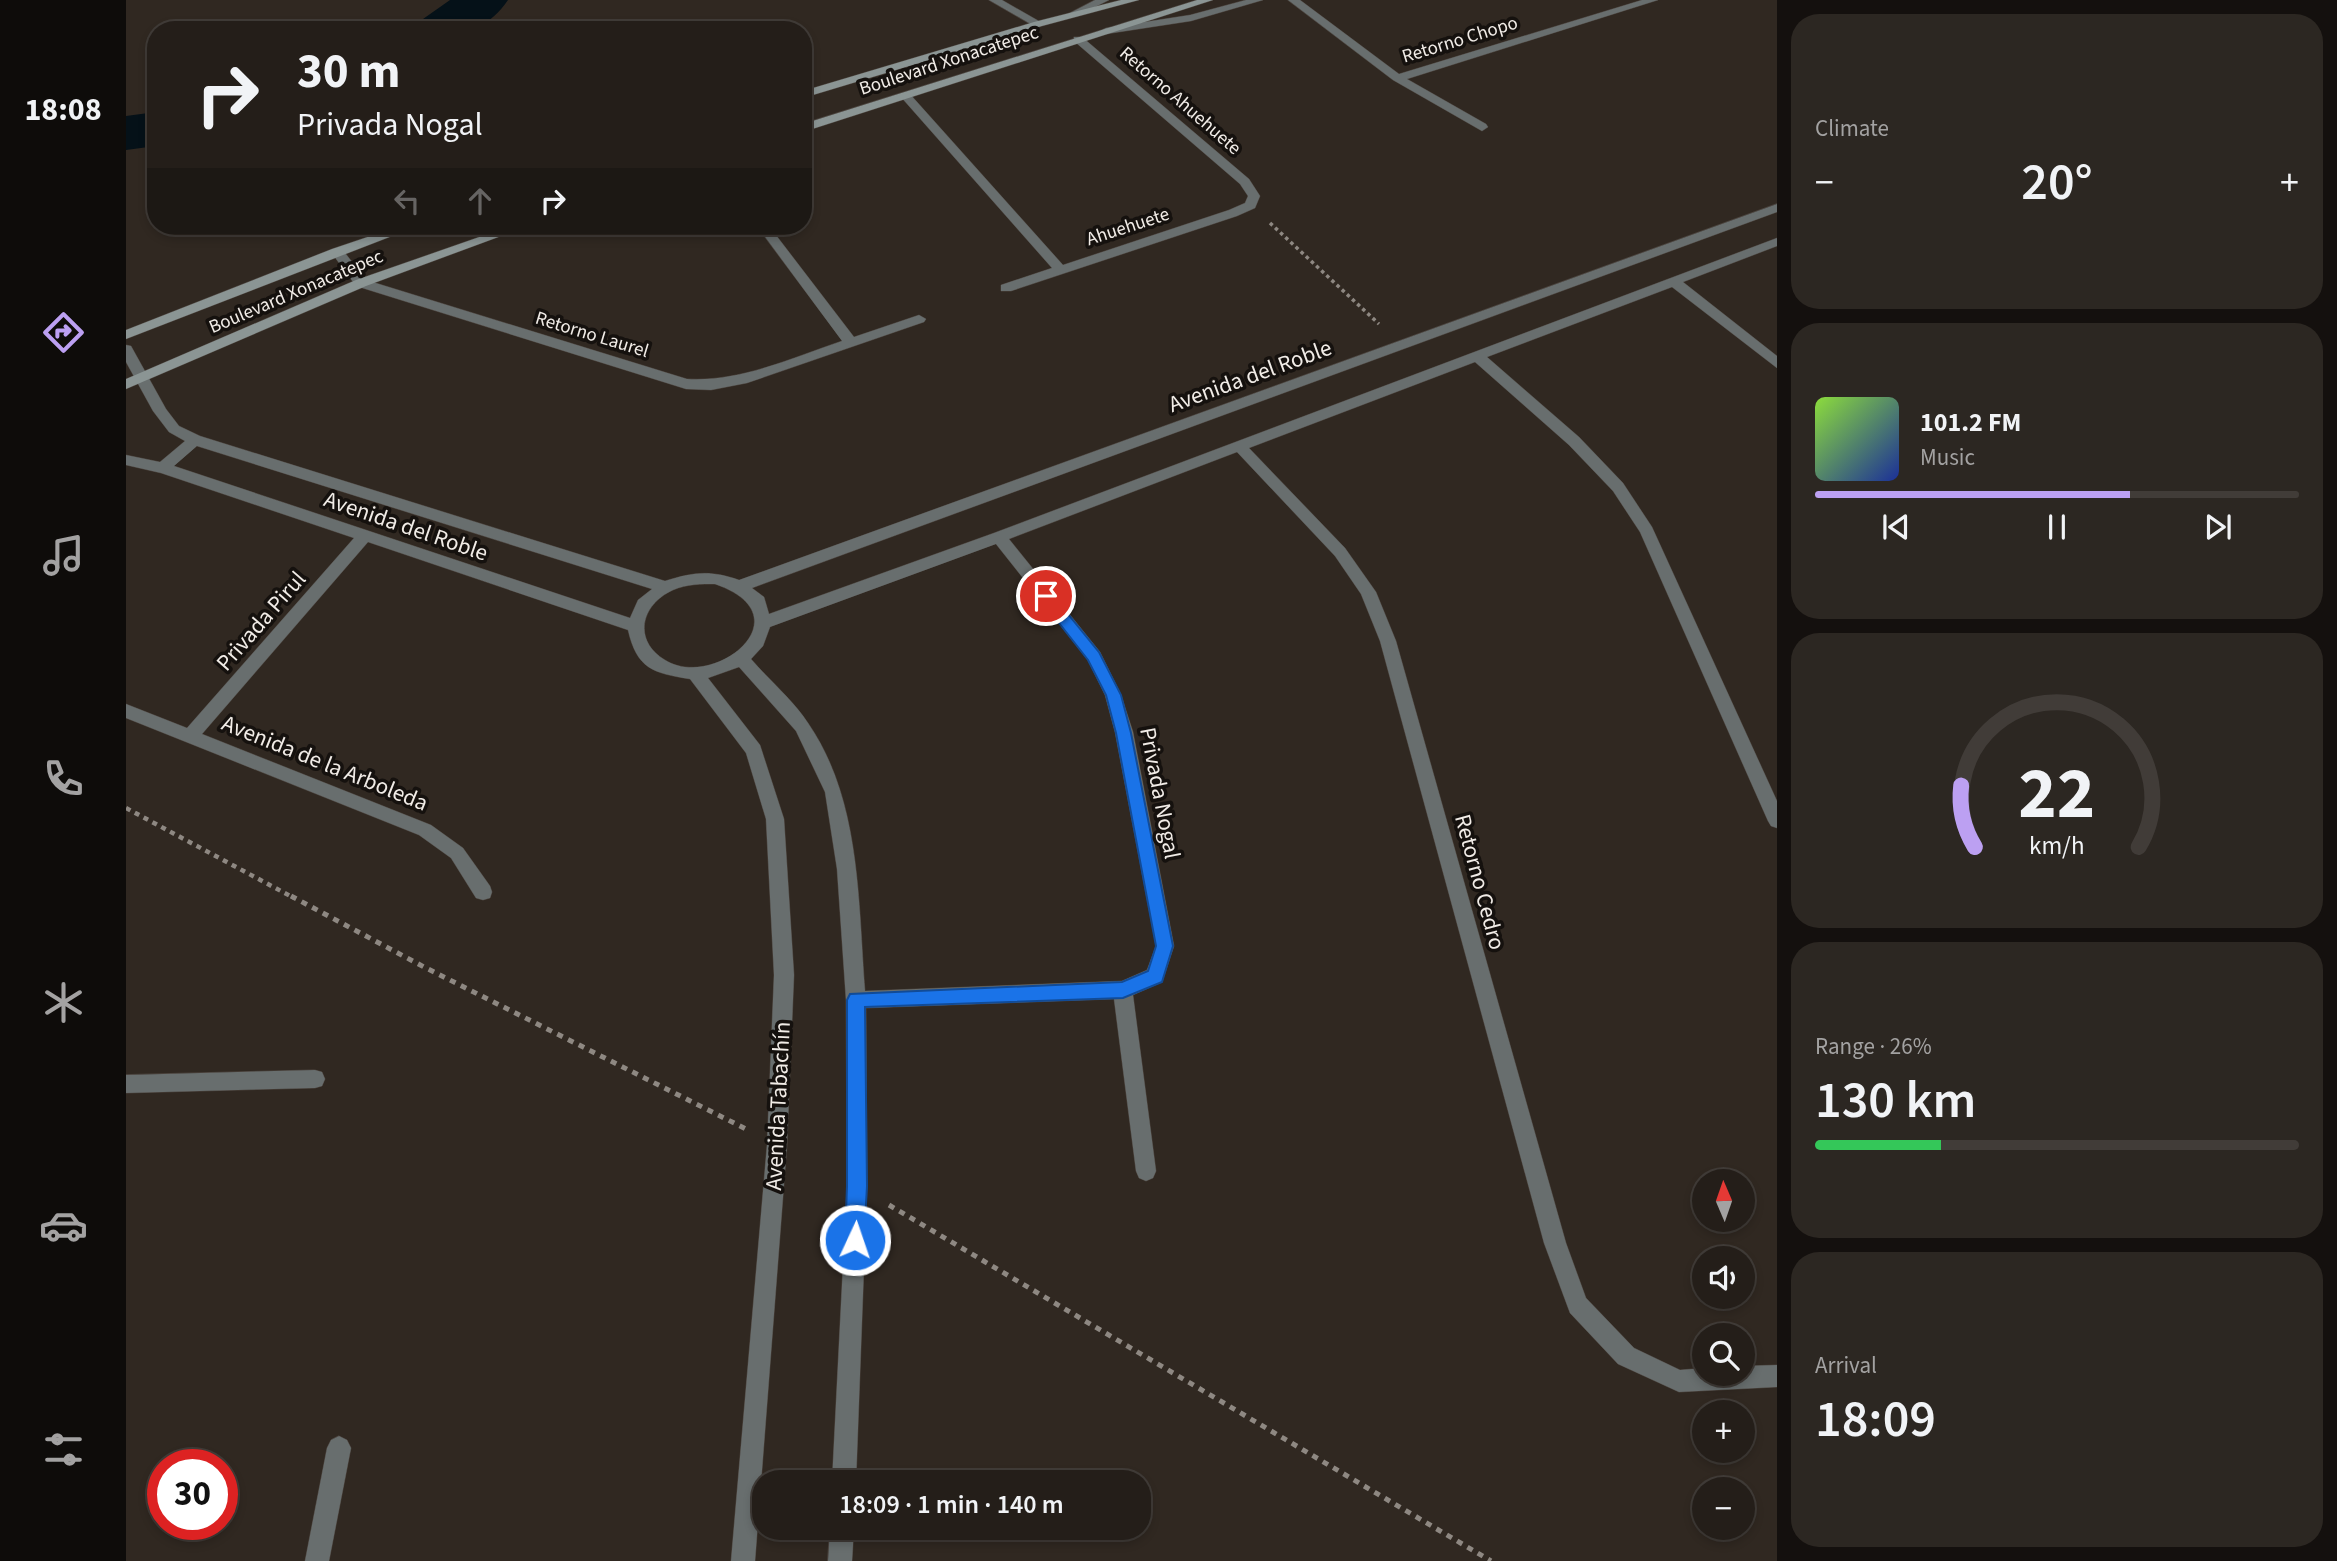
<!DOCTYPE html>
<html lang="en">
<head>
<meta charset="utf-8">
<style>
	:root { --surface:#241e19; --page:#2c2722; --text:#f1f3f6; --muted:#a3a2a2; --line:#413c38; --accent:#bca0f2 }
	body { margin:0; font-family:"Source Sans 3",sans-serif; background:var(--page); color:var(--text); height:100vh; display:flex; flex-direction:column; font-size:26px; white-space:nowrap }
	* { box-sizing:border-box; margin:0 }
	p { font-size:23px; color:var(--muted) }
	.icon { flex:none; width:38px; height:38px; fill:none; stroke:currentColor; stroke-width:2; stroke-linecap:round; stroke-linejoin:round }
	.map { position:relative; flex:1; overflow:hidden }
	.details { display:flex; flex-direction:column; gap:14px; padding:14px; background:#14100e; width:560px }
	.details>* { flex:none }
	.banner { position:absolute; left:21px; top:21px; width:665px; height:214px; border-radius:28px; box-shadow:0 4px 10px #0003,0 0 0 2px var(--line); background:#241e19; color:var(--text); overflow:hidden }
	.needle { width:46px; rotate:358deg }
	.buttons { position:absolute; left:1566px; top:1169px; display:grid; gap:14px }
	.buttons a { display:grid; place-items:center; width:63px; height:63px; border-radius:50%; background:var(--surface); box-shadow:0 4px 10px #0003,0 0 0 2px var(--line); font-size:35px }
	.speed { position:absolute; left:21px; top:1449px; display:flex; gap:14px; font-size:35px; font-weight:700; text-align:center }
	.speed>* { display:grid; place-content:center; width:91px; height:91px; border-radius:50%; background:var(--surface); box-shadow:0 4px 10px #0003,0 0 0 2px var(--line); line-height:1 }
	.speed .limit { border:10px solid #d22; background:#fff; color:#111 }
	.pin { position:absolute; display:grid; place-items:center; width:60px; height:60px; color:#fff; margin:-30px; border:4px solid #fff; border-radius:50%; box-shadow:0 2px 7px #0007 }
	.me { position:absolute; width:77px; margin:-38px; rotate:3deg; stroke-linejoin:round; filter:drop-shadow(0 0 5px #0008) }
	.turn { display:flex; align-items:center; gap:24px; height:147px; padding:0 35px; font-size:32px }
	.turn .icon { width:91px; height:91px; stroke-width:2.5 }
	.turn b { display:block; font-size:49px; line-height:60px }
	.lanes { display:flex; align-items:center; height:66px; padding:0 35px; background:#0003; justify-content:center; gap:35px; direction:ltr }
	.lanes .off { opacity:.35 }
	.big { font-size:52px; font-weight:600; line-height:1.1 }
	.details .card { flex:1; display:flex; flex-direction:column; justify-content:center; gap:10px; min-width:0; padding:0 24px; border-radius:28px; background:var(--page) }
	.details .dial { align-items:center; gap:0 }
	.dial svg { height:182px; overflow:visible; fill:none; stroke:var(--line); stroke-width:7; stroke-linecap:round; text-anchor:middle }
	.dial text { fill:var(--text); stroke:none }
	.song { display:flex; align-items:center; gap:21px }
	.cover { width:84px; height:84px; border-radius:10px; background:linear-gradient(135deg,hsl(90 70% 55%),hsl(230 70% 35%)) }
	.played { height:7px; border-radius:4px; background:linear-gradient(90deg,var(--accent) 65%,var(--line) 65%) }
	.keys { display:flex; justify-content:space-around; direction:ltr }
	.heat { display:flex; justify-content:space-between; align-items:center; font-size:38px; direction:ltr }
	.charge { height:10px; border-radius:5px; background:linear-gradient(90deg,#34c759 26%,var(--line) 0) }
	.trip { position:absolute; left:626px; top:1470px; width:399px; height:70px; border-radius:28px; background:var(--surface); box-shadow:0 4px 10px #0003,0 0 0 2px var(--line); font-weight:600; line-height:70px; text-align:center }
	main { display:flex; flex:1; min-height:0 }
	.tabs { display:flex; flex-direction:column; width:126px; justify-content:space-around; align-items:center; background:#0e0c0a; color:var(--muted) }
	.tabs .icon { width:49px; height:49px }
	.tabs .active { color:var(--accent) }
	.tabs b { font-size:32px; color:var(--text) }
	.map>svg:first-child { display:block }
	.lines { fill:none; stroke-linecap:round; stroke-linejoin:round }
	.river { fill:#051118; fill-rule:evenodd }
	.service-casing { stroke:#4b433d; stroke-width:1 }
	.pedestrian-casing { stroke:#4b433d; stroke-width:1 }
	.minor-casing { stroke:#4b433d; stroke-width:1 }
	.tertiary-casing { stroke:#4b433d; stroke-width:1 }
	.secondary-casing { stroke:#4b433d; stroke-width:1 }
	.path-far2 { stroke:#8e8882; stroke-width:3.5; stroke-dasharray:3.5 3.5; stroke-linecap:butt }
	.path-far1 { stroke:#8e8882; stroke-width:4.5; stroke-dasharray:5 5; stroke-linecap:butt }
	.path { stroke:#8e8882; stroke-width:5; stroke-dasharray:6 6; stroke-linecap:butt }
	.service { fill:#686e6e; fill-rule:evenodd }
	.pedestrian { fill:#686e6e; fill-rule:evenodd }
	.minor { fill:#686e6e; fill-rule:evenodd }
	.tertiary { fill:#686e6e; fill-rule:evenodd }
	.secondary { fill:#8b9594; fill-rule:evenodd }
	.route { fill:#1a73e8; stroke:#114b97; stroke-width:2 }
	.labels { text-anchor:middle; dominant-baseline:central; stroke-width:7; stroke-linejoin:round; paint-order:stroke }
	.far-street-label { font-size:19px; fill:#f1ece7; stroke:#15110e }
	.street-label { font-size:23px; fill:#f1ece7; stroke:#15110e }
</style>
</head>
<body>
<main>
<nav class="tabs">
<b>18:08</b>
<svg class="icon active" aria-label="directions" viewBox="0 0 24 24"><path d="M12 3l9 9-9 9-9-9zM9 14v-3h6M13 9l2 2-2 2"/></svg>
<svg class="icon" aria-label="music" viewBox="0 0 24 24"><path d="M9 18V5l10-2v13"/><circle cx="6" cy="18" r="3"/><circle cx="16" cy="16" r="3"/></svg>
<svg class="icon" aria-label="phone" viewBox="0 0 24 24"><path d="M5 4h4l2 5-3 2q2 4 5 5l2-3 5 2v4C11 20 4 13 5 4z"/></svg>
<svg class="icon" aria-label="climate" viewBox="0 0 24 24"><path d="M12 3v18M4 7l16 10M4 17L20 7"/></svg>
<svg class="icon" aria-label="car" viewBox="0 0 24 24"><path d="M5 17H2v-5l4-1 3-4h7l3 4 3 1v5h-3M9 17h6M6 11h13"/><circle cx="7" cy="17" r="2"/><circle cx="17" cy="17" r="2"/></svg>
<svg class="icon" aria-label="filters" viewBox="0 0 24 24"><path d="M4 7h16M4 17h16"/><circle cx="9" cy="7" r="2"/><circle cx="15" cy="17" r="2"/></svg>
</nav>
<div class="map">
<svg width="1651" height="1561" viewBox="0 0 1651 1561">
	<rect width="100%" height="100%" fill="#302821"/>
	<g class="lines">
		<g class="river">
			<path d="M 324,0 L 382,0 C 356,38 330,30 289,30 L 297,19 Z"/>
			<path d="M 30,112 L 30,146 L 0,150 L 0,116 Z"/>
		</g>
		<g class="service-casing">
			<path id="service" d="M 863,0 L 876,0 L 918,24 L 908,26 Z"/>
		</g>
		<g class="pedestrian-casing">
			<path id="pedestrian" d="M 189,1070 L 196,1072 L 199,1079 L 196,1086 L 189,1088 L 0,1093 L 0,1075 Z"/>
		</g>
		<g class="minor-casing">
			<g id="minor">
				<path d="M 1162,0 L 1174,0 L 1273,74 L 1516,0 L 1532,0 L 1281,79 L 1360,124 L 1362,127 L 1356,131 L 1267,80 Z"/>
				<path d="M 948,37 L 956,37 L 1123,179 L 1134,196 L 1129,208 L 1111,216 L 885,291 L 875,291 L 875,285 L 926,268 L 775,97 L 775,93 L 783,93 L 937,265 L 1103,210 L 1119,203 L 1122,196 L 1114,184 L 948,41 Z"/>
				<path d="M 1651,204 L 1651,212 L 626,588 L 638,597 L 643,614 L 868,533 L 1651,238 L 1651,246 L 1557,282 L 1651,356 L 1651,368 L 1546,287 L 1361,357 L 1453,437 L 1497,483 L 1526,527 L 1651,801 L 1651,828 L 1645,826 L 1642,821 L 1514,532 L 1487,491 L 1443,445 L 1349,362 L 1123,448 L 1219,548 L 1250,592 L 1270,641 L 1440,1243 L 1460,1298 L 1508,1348 L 1554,1370 L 1578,1368 L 1578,1374 L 1617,1374 L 1617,1366 L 1651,1365 L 1651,1387 L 1553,1392 L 1492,1364 L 1444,1313 L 1418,1243 L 1254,641 L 1235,594 L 1209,556 L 1111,452 L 883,539 L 974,652 L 995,695 L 1007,732 L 1048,946 L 1036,982 L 1007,995 L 1030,1171 L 1027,1178 L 1020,1181 L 1013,1178 L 1010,1171 L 988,999 L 740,1008 L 741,1186 L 730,1482 L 706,1482 L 721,1186 L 720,1000 L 711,869 L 699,792 L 670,731 L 613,667 L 582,678 L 634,745 L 658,819 L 668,975 L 661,1145 L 629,1561 L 605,1561 L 641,1145 L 648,975 L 640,819 L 620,753 L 564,679 C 527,673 511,669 502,630 L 242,542 L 76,734 L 305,825 L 337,848 L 364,886 L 366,892 L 364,898 L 357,900 L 350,898 L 325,858 L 293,835 L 0,718 L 0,704 L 61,728 L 228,538 L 35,473 L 0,465 L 0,455 L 34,462 L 59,441 L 43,432 L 27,411 L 0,362 L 0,345 L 5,346 L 40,409 L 53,426 L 74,436 L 539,581 C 568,572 584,570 613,580 ZM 71,446 L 526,589 L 512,600 L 504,618 L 48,466 ZM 870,544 L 962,660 L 979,695 L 989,732 L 1030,946 L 1021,970 L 996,981 L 739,991 C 732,901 735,800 682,723 C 667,700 643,680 625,659 L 637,646 L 644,627 ZM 589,584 C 682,616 588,691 539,660 C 507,641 514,605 547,590 C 561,584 575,584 589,584 Z"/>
				<path d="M 631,226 L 643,226 L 728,337 L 793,315 L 800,319 L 798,322 L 621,383 L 585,390 L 560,389 L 230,286 L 205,252 L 206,249 L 216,249 L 240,280 L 561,379 C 615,382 665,358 716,341 Z"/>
				<path d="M 213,1436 L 221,1440 L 225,1448 L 203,1561 L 179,1561 L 201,1448 L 205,1440 Z"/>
				<path d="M 704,1528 L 728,1528 L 726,1561 L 702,1561 Z"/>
			</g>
		</g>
		<g class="tertiary-casing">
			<g id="tertiary">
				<path d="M 969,0 L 983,0 L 951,16 L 942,14 Z"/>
				<path d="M 1120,0 L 1137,0 L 1065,21 L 980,34 L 974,31 L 980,28 L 1064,15 Z"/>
			</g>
		</g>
		<g class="secondary-casing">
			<g id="secondary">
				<path d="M 995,0 L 1013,0 L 916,26 L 677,98 L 677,91 L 908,22 Z"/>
				<path d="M 1071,0 L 1087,0 L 677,132 L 677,124 Z"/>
				<path d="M 274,226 L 292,226 L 0,339 L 0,330 L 206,249 Z"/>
				<path d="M 385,226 L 402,226 L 240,286 L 0,389 L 0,379 L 230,280 Z"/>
			</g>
		</g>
		<path class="path-far2" d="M 1144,223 L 1253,324"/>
		<path class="path-far1" d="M 0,808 L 168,898"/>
		<g class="path">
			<path d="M 165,896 L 298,967 L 620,1129"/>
			<path d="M 763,1205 L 1365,1561"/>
		</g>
		<use href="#service" class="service"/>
		<use href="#pedestrian" class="pedestrian"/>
		<use href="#minor" class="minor"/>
		<use href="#tertiary" class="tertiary"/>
		<use href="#secondary" class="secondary"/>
	</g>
	<path class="route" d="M 920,591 L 925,593 L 973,652 L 995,695 L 1005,733 L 1047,946 L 1036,982 L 997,998 L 739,1007 L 741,1186 L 738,1240 L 735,1247 L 729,1250 L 722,1247 L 719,1240 L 721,1186 L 721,1000 L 724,994 L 996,982 L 1022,971 L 1030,946 L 990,733 L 980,695 L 962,660 L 915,600 L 913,596 L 915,593 Z"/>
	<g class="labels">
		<g class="far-street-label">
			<text transform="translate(1334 40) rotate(-17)">Retorno Chopo</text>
			<text transform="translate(823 61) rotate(-18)">Boulevard Xonacatepec</text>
			<text transform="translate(1054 101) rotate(41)">Retorno Ahuehuete</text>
			<text transform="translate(1002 227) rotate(-18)">Ahuehuete</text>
			<text transform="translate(170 292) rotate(-23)">Boulevard Xonacatepec</text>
			<text transform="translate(466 335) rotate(17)">Retorno Laurel</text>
		</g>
		<g class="street-label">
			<text transform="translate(1124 376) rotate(-20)">Avenida del Roble</text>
			<text transform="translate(280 526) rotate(19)">Avenida del Roble</text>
			<text transform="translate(135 621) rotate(-49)">Privada Pirul</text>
			<text transform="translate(199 763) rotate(22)">Avenida de la Arboleda</text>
			<text transform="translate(1034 793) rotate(79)">Privada Nogal</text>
			<text transform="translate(1354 882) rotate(75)">Retorno Cedro</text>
			<text transform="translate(652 1106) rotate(-87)">Avenida Tabachín</text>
		</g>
	</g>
</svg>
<div class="buttons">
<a><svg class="needle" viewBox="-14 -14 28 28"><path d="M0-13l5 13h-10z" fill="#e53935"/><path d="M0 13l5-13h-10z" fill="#a3a2a2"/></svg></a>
<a><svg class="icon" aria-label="sound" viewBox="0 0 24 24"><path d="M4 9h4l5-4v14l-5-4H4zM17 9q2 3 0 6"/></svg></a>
<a><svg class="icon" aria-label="search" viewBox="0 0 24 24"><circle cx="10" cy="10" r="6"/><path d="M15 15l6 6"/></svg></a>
<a>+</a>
<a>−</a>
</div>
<div class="speed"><div class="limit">30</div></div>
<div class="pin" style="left:920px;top:596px;background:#d93025"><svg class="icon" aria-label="arrive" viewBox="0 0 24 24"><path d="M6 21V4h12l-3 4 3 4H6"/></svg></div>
<svg class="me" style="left:729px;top:1240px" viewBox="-20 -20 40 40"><circle r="17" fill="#1a73e8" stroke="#fff" stroke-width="3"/><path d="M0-11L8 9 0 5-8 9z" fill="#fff"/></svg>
<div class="trip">18:09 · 1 min · 140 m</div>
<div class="banner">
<div class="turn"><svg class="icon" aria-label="right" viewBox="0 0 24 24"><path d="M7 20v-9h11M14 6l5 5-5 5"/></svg><div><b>30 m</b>Privada Nogal</div></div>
<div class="lanes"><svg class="icon off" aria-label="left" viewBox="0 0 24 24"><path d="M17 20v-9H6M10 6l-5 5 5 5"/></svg><svg class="icon off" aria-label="ahead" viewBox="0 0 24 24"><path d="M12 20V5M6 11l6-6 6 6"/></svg><svg class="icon" aria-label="right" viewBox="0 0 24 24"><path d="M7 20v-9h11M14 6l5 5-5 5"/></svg></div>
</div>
</div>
<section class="details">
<div class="card"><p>Climate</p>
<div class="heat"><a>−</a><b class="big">20°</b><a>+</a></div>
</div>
<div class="card">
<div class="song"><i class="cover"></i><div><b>101.2 FM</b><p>Music</p></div></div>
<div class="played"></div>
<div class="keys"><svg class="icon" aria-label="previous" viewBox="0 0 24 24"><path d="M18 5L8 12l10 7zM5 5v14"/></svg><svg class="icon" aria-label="pause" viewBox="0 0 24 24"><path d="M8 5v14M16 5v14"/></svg><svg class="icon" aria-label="next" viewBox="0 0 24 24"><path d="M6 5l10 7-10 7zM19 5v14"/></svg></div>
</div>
<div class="card dial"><svg viewBox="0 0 100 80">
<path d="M14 69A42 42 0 1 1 86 69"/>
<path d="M14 69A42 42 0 0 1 8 42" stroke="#bca0f2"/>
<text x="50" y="56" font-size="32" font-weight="700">22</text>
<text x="50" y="72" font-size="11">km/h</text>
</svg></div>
<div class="card"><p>Range · 26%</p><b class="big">130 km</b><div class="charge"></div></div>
<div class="card"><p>Arrival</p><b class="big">18:09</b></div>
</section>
</main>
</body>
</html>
